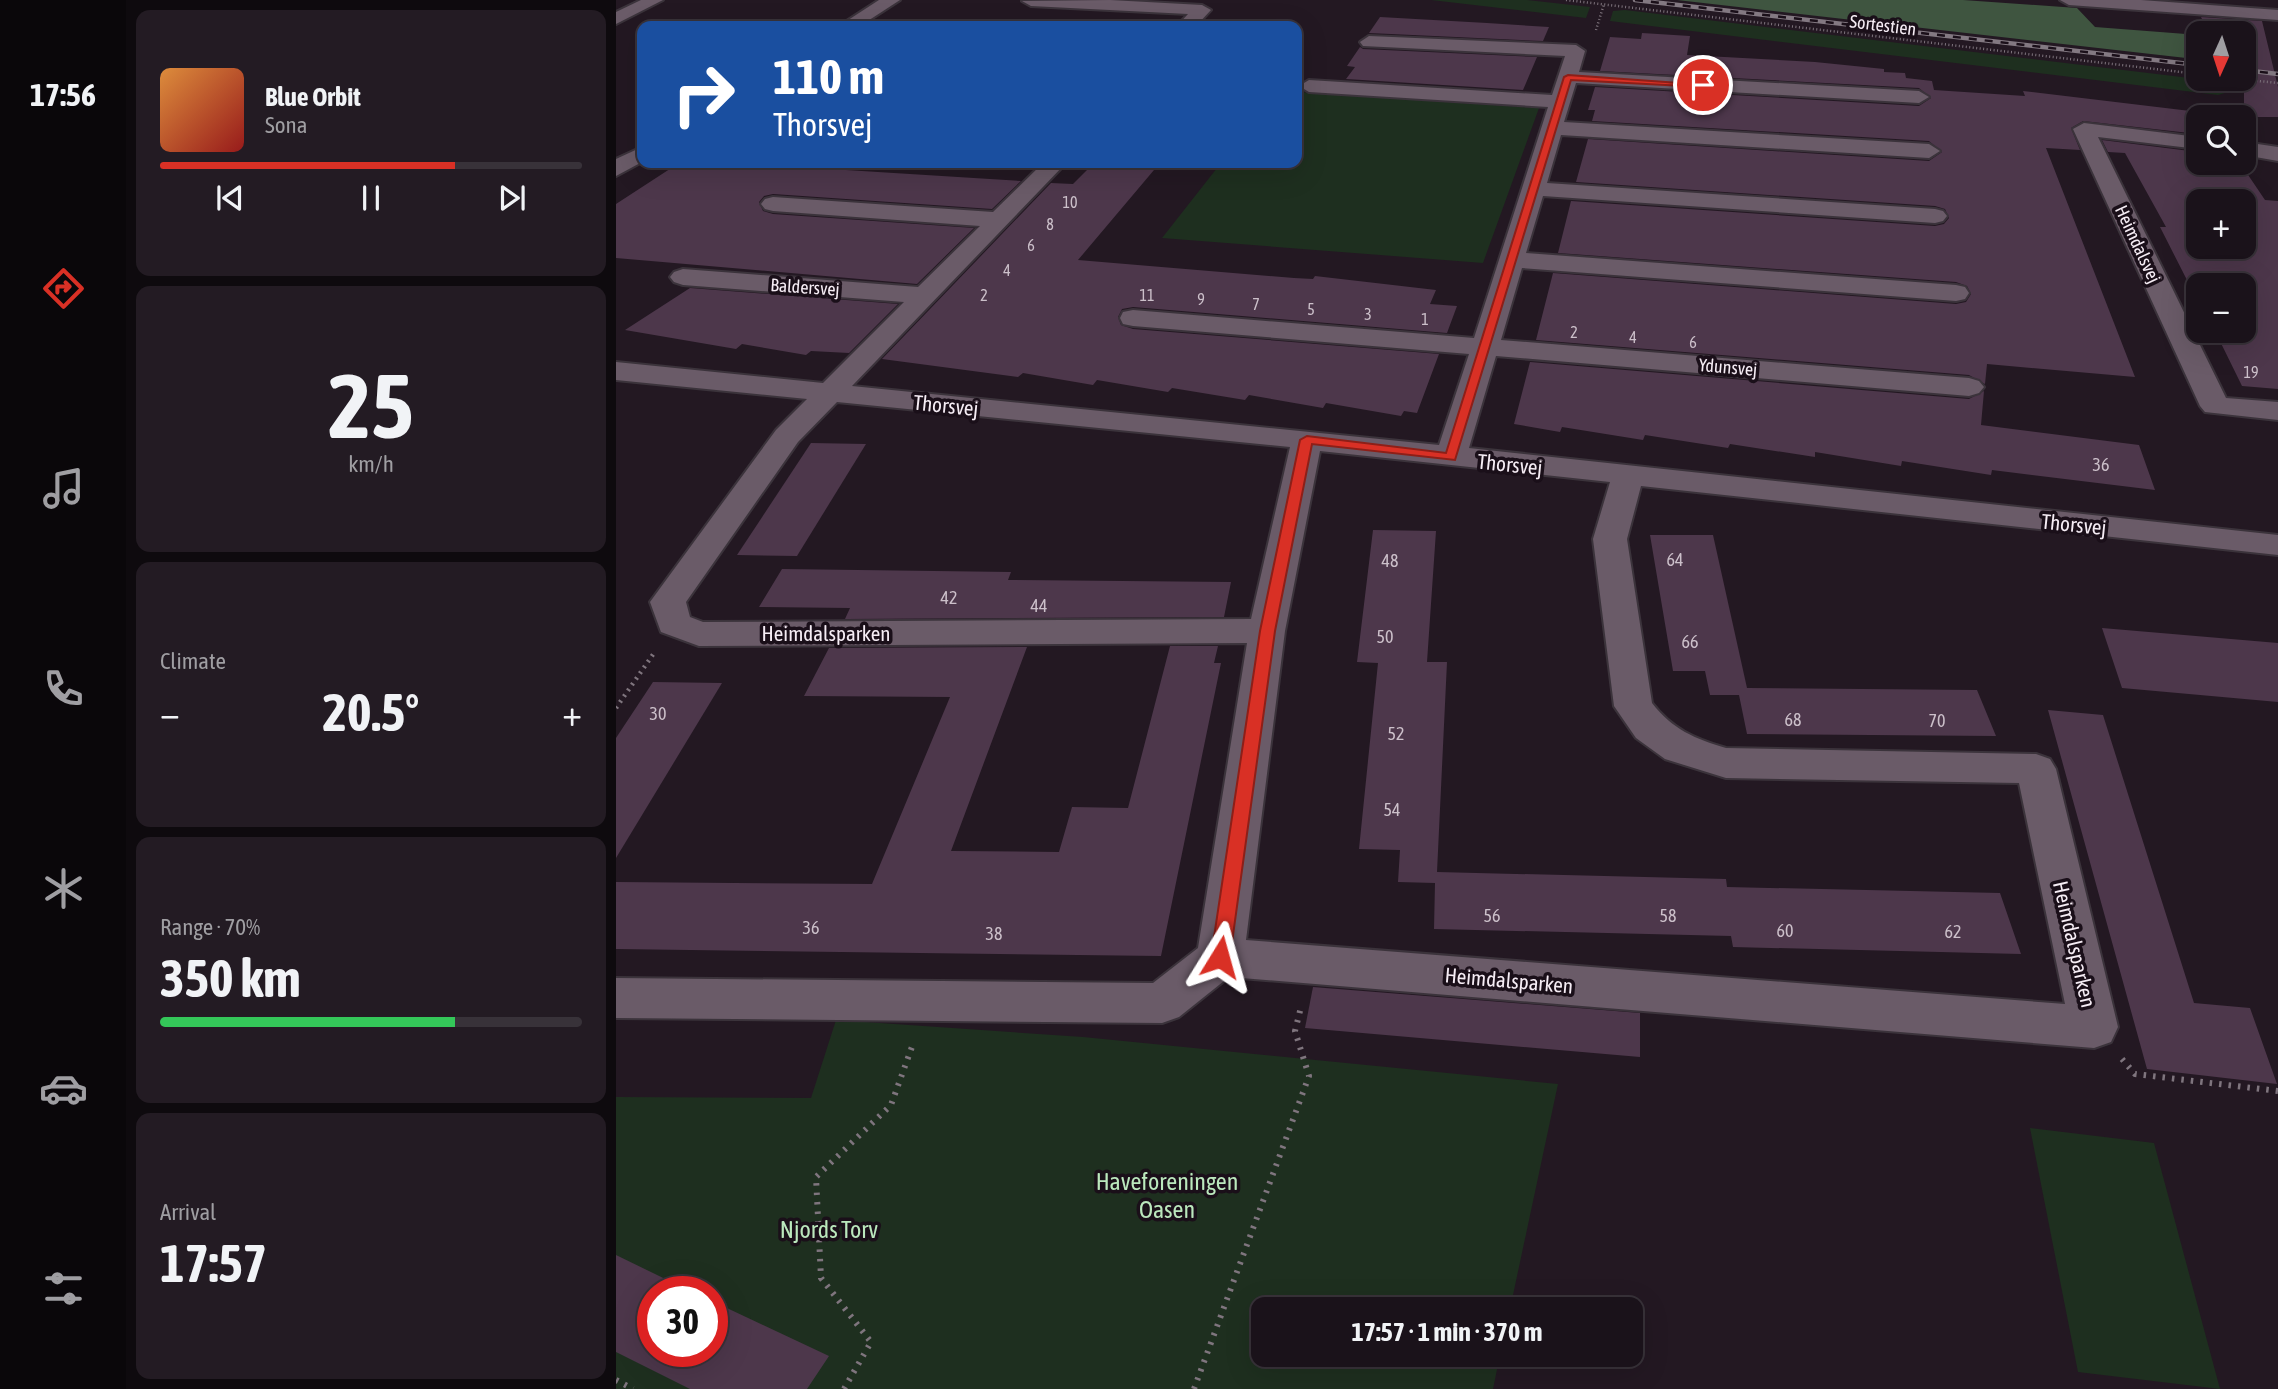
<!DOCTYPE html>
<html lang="en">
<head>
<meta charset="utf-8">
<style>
	:root { --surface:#1a121a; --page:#231b23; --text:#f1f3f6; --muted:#9f9ea2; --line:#383239; --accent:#d93025 }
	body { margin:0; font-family:"Asap Condensed",sans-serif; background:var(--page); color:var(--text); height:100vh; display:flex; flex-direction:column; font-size:26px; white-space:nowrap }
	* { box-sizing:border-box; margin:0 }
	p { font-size:23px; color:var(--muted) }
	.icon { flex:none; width:38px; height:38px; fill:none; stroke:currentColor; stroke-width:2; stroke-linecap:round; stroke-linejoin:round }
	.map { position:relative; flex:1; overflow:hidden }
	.sheet { display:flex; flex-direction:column; gap:10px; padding:10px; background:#0e0a0e; width:490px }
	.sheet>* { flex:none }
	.banner { position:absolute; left:21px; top:21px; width:665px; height:147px; border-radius:14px; box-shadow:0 7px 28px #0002,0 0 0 2px var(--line); background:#1a4fa0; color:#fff; overflow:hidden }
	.needle { width:46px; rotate:183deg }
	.fabs { position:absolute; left:1570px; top:21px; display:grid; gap:14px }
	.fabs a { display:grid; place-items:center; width:70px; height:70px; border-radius:14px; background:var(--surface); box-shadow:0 7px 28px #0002,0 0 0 2px var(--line); font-size:35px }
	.speed { position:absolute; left:21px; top:1276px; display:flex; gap:14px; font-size:35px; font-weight:700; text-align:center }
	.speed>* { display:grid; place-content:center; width:91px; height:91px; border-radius:50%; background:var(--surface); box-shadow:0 7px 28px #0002,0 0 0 2px var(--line); line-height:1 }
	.speed .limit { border:10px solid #d22; background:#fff; color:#111 }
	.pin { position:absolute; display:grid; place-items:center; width:60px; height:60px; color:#fff; margin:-30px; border:4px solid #fff; border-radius:50%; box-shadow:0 2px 7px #0007 }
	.me { position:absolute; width:77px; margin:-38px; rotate:8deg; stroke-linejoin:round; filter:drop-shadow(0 0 5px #0008) }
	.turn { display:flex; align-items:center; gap:24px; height:147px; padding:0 21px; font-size:32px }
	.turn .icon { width:91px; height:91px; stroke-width:2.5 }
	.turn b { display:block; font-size:49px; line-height:60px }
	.big { font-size:52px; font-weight:700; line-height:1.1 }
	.sheet .widget { flex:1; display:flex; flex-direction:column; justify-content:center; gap:10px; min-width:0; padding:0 24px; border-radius:14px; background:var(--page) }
	.sheet .dial { align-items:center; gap:0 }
	.dial b { font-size:91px; line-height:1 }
	.song { display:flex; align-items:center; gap:21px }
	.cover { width:84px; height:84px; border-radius:10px; background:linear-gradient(135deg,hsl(30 70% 55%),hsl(0 70% 35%)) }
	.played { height:7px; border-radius:4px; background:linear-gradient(90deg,var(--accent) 70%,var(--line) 70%) }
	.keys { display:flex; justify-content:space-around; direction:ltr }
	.heat { display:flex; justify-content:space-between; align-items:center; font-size:38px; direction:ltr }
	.charge { height:10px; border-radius:5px; background:linear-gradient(90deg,#34c759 70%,var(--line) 0) }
	.trip { position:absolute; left:635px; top:1297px; width:392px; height:70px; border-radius:14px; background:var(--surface); box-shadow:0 7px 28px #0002,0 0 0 2px var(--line); font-weight:700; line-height:70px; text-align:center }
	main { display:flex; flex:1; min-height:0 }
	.tab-bar { display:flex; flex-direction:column; width:126px; justify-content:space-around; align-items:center; background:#0a070a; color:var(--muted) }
	.tab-bar .icon { width:49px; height:49px }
	.tab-bar .active { color:var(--accent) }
	.tab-bar b { font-size:32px; color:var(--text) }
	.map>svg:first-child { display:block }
	.green { fill:#1e2f1f; fill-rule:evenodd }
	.forest { fill:#3f5540 }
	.building { fill:#4d374b; fill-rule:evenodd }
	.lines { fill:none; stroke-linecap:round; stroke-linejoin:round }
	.minor-casing { stroke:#3b333b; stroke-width:4 }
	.path-far2 { stroke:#7f757e; stroke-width:2.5; stroke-dasharray:1 2.5; stroke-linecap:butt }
	.path-far1 { stroke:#7f757e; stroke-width:4.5; stroke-dasharray:2 5; stroke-linecap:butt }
	.path { stroke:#7f757e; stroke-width:6; stroke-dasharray:2.5 7; stroke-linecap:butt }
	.minor { fill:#6a5b68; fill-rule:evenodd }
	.rail-casing { stroke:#837982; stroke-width:4.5 }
	.rail { stroke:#1a0f19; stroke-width:2.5; stroke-dasharray:8; stroke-linecap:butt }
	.route { fill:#d93025; stroke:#8d1f18; stroke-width:2 }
	.labels { text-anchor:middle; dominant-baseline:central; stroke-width:7; stroke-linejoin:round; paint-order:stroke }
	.far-number-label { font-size:16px; fill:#ccc0ca }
	.far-street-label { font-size:18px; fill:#f6edf5; stroke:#1a0f19 }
	.number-label { font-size:18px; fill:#ccc0ca }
	.street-label { font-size:21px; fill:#f6edf5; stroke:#1a0f19 }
	.near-park-label { font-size:24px; fill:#bbe8bd; stroke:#1a0f19 }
</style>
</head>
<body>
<main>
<nav class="tab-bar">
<b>17:56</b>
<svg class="icon active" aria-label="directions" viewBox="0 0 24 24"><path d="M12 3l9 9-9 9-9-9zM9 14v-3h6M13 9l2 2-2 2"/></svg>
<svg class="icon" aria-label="music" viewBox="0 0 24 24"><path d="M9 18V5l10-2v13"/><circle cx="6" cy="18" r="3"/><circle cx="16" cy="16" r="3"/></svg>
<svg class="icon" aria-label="phone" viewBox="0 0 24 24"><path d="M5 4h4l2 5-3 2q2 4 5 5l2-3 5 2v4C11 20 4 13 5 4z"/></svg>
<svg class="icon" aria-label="climate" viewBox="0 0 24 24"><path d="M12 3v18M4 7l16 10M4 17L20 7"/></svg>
<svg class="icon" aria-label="car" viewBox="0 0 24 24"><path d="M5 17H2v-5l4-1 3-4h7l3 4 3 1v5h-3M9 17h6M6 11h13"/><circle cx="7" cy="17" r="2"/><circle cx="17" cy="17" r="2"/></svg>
<svg class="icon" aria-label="filters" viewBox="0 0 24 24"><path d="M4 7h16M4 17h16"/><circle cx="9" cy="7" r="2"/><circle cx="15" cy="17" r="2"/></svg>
</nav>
<section class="sheet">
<div class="widget">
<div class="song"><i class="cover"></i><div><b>Blue Orbit</b><p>Sona</p></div></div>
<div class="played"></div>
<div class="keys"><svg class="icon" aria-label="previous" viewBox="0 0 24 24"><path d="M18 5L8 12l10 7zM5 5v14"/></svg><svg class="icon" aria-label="pause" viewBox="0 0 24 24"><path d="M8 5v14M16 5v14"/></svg><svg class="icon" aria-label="next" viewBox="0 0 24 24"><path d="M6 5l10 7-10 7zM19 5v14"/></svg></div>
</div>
<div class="widget dial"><b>25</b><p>km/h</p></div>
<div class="widget"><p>Climate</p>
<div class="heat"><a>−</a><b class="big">20.5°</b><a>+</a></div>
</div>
<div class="widget"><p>Range · 70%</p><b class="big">350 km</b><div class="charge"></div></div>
<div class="widget"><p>Arrival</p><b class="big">17:57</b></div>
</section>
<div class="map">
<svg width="1662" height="1389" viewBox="0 0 1662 1389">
	<rect width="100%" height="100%" fill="#231822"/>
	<g class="green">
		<path d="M 815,0 L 911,0 L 974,7 L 970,18 Z"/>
		<path d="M 1009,10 L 1582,79 L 1640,84 L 1602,95 L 994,21 L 997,11 Z"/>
		<path d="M 681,92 L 923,108 L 867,263 L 546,238 L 605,163 L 681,163 Z"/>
		<path d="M 220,1020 L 467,1037 L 942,1084 L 894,1309 L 648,1309 L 648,1354 L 884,1355 L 877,1389 L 0,1389 L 0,1097 L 195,1098 ZM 37,1292 L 96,1292 L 96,1351 L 37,1351 Z"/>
		<path d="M 1414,1128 L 1538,1143 L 1604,1389 L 1462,1372 Z"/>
	</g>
	<path class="forest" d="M 1061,0 L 1347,0 L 1461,8 L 1479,27 L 1570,34 L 1579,59 Z"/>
	<g class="building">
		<path d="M 764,17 L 871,23 L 933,27 L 927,41 L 753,33 Z"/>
		<path d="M 1585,17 L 1646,21 L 1662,87 L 1662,117 L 1628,117 L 1628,33 L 1593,33 Z"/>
		<path d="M 1026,33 L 1074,36 L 1071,55 L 1199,62 L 1268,69 L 1268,72 L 1289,73 L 1290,78 L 1316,81 L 1318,90 L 1409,96 L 1407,91 L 1591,113 L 1594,117 L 1582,117 L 1582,134 L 1467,121 L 1455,128 L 1464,150 L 1430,148 L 1519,377 L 1371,364 L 1369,384 L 1353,375 L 920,340 L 937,273 L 1340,304 L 1350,302 L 1355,294 L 1351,286 L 1340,282 L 942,253 L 955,201 L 1319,226 L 1328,224 L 1333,218 L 1329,209 L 1319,206 L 960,182 L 972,139 L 1313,161 L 1326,152 L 1313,141 L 976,121 L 979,110 L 972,110 L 979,87 L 1303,106 L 1315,98 L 1303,88 L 984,71 L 994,37 L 1025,39 Z"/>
		<path d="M 744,47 L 747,49 L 921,57 L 907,90 L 730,79 L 739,67 L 731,66 Z"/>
		<path d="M 1486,140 L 1582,152 L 1582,163 L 1624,163 L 1649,200 L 1662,201 L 1662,389 L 1626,386 L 1599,331 L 1628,331 L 1628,285 L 1582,285 L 1582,296 L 1577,284 L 1573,284 L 1544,227 L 1550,227 L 1509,153 L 1492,152 ZM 1582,201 L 1628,201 L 1628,247 L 1582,247 Z"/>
		<path d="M 63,163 L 120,163 L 405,181 L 376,209 L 157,194 L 148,196 L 143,202 L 147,211 L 157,214 L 358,228 L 301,284 L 0,258 L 0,204 Z"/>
		<path d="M 475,166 L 538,170 L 462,260 L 678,278 L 697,279 L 699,276 L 820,290 L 814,304 L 841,306 L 831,333 L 517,307 L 506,309 L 502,317 L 505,325 L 517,329 L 823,354 L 801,413 L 788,411 L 785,416 L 710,403 L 707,408 L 633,395 L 629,400 L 556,388 L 552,392 L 481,380 L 477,385 L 407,373 L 402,377 L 266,359 L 435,183 L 457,184 Z"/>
		<path d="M 74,288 L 282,304 L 233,353 L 195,351 L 190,355 L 126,344 L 120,349 L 9,330 Z"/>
		<path d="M 914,362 L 1353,399 L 1368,391 L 1365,425 L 1523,445 L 1539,490 L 1376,470 L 1375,475 L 1286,461 L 1285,466 L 1199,452 L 1199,457 L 1114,444 L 1112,448 L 1029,435 L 1027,440 L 946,427 L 944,432 L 898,424 Z"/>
		<path d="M 195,443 L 250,444 L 181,556 L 121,555 Z"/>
		<path d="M 757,530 L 820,531 L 811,662 L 831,662 L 821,872 L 1110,879 L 1111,887 L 1384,893 L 1405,954 L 1117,947 L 1115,936 L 818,929 L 819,883 L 782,882 L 784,850 L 743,849 L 762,663 L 741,662 Z"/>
		<path d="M 1034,535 L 1097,535 L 1131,688 L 1361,690 L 1380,736 L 1131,734 L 1123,695 L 1094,695 L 1089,671 L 1057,671 Z"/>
		<path d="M 166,569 L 395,572 L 392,580 L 615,582 L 608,617 L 229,619 L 234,608 L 143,607 Z"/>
		<path d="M 1486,628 L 1662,643 L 1662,702 L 1506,688 Z"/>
		<path d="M 554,646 L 602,646 L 598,663 L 605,663 L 545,956 L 0,949 L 0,882 L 256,884 L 334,697 L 188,696 L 213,648 L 411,647 L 335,851 L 443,852 L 456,807 L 512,808 Z"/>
		<path d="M 37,682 L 106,683 L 0,858 L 0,738 Z"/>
		<path d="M 1432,710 L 1487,715 L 1578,1003 L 1634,1008 L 1661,1084 L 1531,1069 Z"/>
		<path d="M 697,987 L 1024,1013 L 1024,1057 L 689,1028 Z"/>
		<path d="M 0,1255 L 76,1292 L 37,1292 L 37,1351 L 96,1351 L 96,1301 L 213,1356 L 191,1389 L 74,1389 L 0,1352 Z"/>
	</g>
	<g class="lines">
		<g class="minor-casing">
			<g id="minor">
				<path d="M 25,0 L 47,0 L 0,24 L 0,12 Z"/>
				<path d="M 263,0 L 284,0 L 244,26 L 223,26 Z"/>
				<path d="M 494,0 L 586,5 L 595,10 L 580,26 L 561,26 L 572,14 L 415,6 L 406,1 Z"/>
				<path d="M 1444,0 L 1525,0 L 1662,10 L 1662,20 L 1453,5 Z"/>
				<path d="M 753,36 L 960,45 L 969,51 L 963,72 L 1303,91 L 1313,97 L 1303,103 L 960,83 L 948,122 L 1313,144 L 1324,151 L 1313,158 L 945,135 L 931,183 L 1319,209 L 1327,211 L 1331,216 L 1327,221 L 1319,223 L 927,196 L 910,253 L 1340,285 L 1349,287 L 1353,293 L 1349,299 L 1340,301 L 906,268 L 885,340 L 1353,378 L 1363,381 L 1368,387 L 1363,393 L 1353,396 L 880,356 L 853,448 L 1662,535 L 1662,555 L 1025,486 L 1011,539 L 1036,703 C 1056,729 1079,739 1110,748 L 1420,754 L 1434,759 L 1440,769 L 1502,1027 L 1495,1042 L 1478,1048 L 613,977 L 563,1017 L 546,1023 L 0,1018 L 0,978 L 537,983 L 582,948 L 631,643 L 83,646 L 45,632 L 34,602 L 160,430 L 191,399 L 0,380 L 0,362 L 207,383 L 288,302 L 67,285 L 58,282 L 54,277 L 58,272 L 67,269 L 302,287 L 364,226 L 157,211 L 149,209 L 145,204 L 149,199 L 157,197 L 377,212 L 427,163 L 450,163 L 236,386 L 823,445 L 853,354 L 517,326 L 507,324 L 504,318 L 507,312 L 517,310 L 858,338 L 932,107 L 693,92 L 683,86 L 693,80 L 936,95 L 949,56 L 747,46 L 744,42 ZM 221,402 L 674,447 L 635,619 L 87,622 L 74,617 L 70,602 L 182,442 ZM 704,451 L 994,482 L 977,539 L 998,706 L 1020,738 L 1049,759 L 1110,778 L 1403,783 L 1449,1004 L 630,940 L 669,631 Z"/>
				<path d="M 1468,123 L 1582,137 L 1582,149 L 1482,137 L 1610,398 L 1662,402 L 1662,420 L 1589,412 L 1584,406 L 1457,129 Z"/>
				<path d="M 1628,142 L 1662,147 L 1662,161 L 1628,155 Z"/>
				<path d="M 26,147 L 26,162 L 0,176 L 0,159 Z"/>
			</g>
		</g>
		<g class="path-far2">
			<path d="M 950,0 L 1582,74"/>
			<path d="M 980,30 L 988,4"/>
			<path d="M 1623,79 L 1662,83"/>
		</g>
		<path class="path-far1" d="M 0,708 L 38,653"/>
		<g class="path">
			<path d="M 1506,1059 L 1519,1074 L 1662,1091"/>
			<path d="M 0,1380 L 17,1389"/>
			<path d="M 228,1389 L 255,1342 L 205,1278 L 200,1177 L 275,1105 L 297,1044"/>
			<path d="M 578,1389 L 693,1076 L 679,1031 L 685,1007"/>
		</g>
		<use href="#minor" class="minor"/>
		<g class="rail-casing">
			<g id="rail">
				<path d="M 1019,0 L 1582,65"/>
				<path d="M 1628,70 L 1662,74"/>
			</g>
		</g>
		<use href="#rail" class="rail"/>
	</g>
	<path class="route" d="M 952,75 L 1091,85 L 1087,87 L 955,80 L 839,460 L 696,444 L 659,631 L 614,957 L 611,963 L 598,963 L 595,957 L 644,631 L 684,440 L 691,436 L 830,453 L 948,77 Z"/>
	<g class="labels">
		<g class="far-number-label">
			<text x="454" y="202">10</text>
			<text x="434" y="224">8</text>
			<text x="415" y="245">6</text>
			<text x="391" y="270">4</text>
			<text x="368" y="295">2</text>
			<text x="531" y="295">11</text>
			<text x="585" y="299">9</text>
			<text x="640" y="304">7</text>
			<text x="695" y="309">5</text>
			<text x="752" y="314">3</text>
			<text x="809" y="319">1</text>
			<text x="958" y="332">2</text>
			<text x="1017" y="337">4</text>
			<text x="1077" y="342">6</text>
			<text x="1635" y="372">19</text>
		</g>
		<g class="far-street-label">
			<text transform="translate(1267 25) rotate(7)">Sortestien</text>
			<text transform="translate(1522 244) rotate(65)">Heimdalsvej</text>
			<text transform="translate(189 287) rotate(4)">Baldersvej</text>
			<text transform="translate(1112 367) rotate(5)">Ydunsvej</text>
		</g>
		<g class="number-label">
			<text x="1485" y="464">36</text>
			<text x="1059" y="559">64</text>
			<text x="774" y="560">48</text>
			<text x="333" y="597">42</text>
			<text x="423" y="605">44</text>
			<text x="769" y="636">50</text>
			<text x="1074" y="641">66</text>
			<text x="42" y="713">30</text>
			<text x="1177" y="719">68</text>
			<text x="1321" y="720">70</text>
			<text x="780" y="733">52</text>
			<text x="776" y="809">54</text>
			<text x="876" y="915">56</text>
			<text x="1052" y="915">58</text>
			<text x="195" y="927">36</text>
			<text x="1169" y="930">60</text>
			<text x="1337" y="931">62</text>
			<text x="378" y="933">38</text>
		</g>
		<g class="street-label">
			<text transform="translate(330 405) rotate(6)">Thorsvej</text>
			<text transform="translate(894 464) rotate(6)">Thorsvej</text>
			<text transform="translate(1458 524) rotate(6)">Thorsvej</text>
			<text x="210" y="633">Heimdalsparken</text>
			<text transform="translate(1459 944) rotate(77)">Heimdalsparken</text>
			<text transform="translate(893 980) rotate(5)">Heimdalsparken</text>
		</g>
		<g class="near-park-label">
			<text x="551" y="1181">Haveforeningen<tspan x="551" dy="28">Oasen</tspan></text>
			<text x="213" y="1229">Njords Torv</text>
		</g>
	</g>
</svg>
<div class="fabs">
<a><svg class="needle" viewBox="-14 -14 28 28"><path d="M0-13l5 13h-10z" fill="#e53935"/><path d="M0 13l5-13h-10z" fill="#9f9ea2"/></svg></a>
<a><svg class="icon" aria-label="search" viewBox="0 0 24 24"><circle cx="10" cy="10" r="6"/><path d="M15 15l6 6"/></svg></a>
<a>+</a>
<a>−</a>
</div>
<div class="speed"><div class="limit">30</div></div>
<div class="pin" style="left:1087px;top:85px;background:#d93025"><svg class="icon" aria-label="arrive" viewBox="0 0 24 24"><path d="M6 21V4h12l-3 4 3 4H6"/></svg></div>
<svg class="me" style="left:604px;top:957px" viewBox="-20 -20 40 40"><path d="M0-17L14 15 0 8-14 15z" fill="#d93025" stroke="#fff" stroke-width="4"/></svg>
<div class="trip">17:57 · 1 min · 370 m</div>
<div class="banner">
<div class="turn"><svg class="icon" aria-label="right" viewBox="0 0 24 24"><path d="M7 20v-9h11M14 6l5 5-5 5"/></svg><div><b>110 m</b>Thorsvej</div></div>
</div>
</div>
</main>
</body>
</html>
